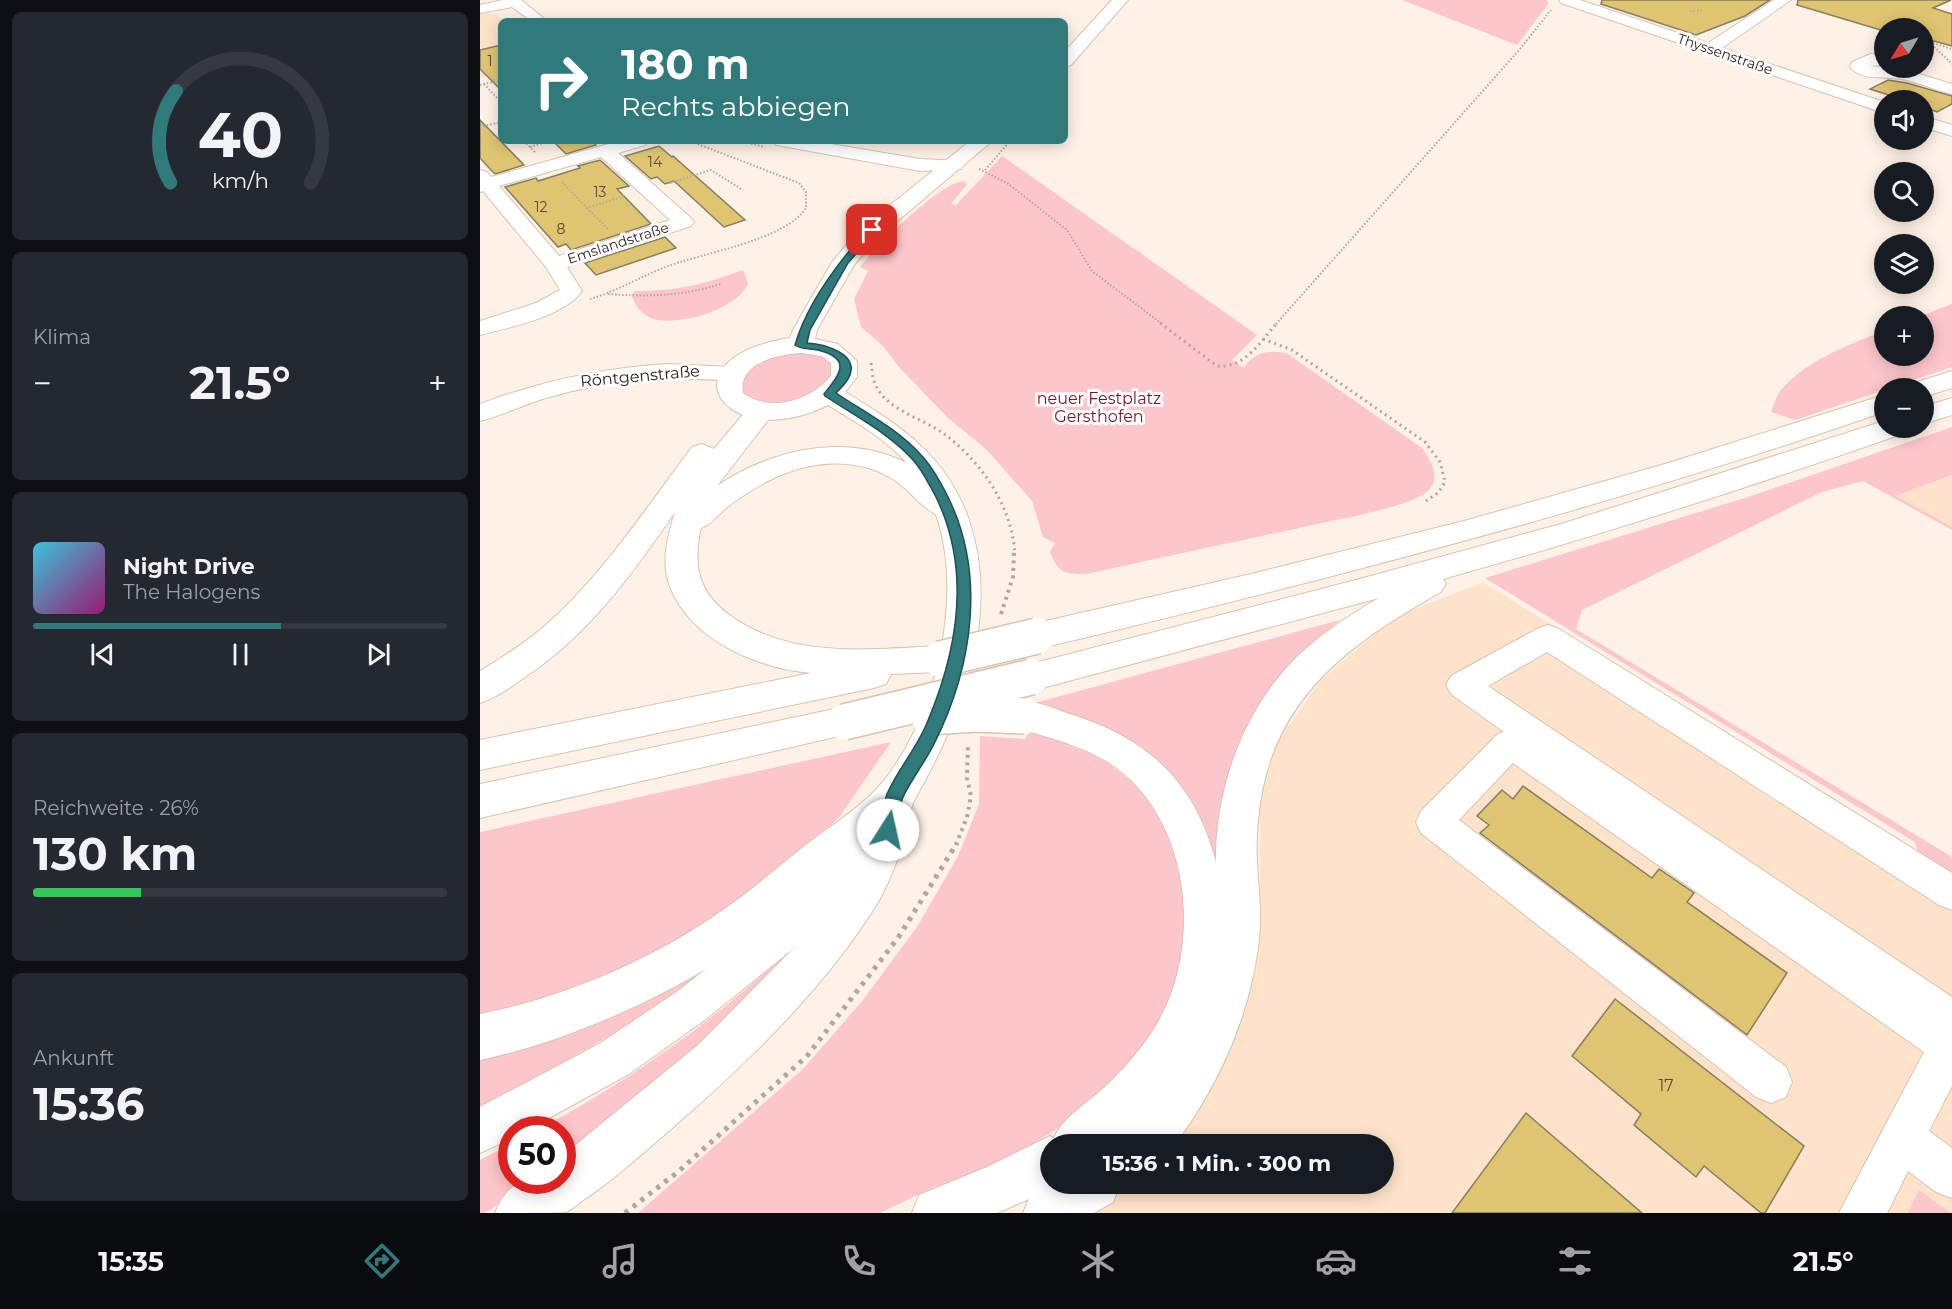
<!DOCTYPE html>
<html lang="de">
<head>
<meta charset="utf-8">
<style>
	:root { --surface:#171b24; --page:#242831; --text:#f1f3f6; --muted:#9ea1a6; --line:#363941; --accent:#317a7c }
	body { margin:0; font-family:Montserrat,sans-serif; background:var(--page); color:var(--text); height:100vh; display:flex; flex-direction:column; font-size:22px; white-space:nowrap }
	* { box-sizing:border-box; margin:0 }
	p { font-size:20px; color:var(--muted) }
	.icon { flex:none; width:33px; height:33px; fill:none; stroke:currentColor; stroke-width:2; stroke-linecap:round; stroke-linejoin:round }
	.map { position:relative; flex:1; overflow:hidden }
	.panel { display:flex; flex-direction:column; gap:12px; padding:12px; background:#0d0f14; width:480px }
	.panel>* { flex:none }
	.banner { position:absolute; left:18px; top:18px; width:570px; height:126px; border-radius:9px; box-shadow:0 3px 15px #0003; background:#317a7c; color:#fff; overflow:hidden }
	.needle { width:39px; rotate:232deg }
	.fabs { position:absolute; left:1394px; top:18px; display:grid; gap:12px }
	.fabs a { display:grid; place-items:center; width:60px; height:60px; border-radius:50%; background:var(--surface); box-shadow:0 3px 15px #0003; font-size:30px }
	.speed { position:absolute; left:18px; top:1116px; display:flex; gap:12px; font-size:30px; font-weight:700; text-align:center }
	.speed>* { display:grid; place-content:center; width:78px; height:78px; border-radius:50%; background:var(--surface); box-shadow:0 3px 15px #0003; line-height:1 }
	.speed .limit { border:9px solid #d22; background:#fff; color:#111 }
	.pin { position:absolute; display:grid; place-items:center; width:51px; height:51px; color:#fff; margin:-26px; border-radius:12px; box-shadow:0 3px 9px #0006 }
	.me { position:absolute; width:66px; margin:-33px; rotate:10deg; stroke-linejoin:round; filter:drop-shadow(0 0 4px #0008) }
	.turn { display:flex; align-items:center; gap:21px; height:126px; padding:0 24px; font-size:27px }
	.turn .icon { width:78px; height:78px; stroke-width:2.5 }
	.turn b { display:block; font-size:42px; line-height:51px }
	.big { font-size:45px; font-weight:700; line-height:1.1 }
	.panel .widget { flex:1; display:flex; flex-direction:column; justify-content:center; gap:9px; min-width:0; padding:0 21px; border-radius:9px; background:var(--page) }
	.panel .dial { align-items:center; gap:0 }
	.dial svg { height:156px; overflow:visible; fill:none; stroke:var(--line); stroke-width:7; stroke-linecap:round; text-anchor:middle }
	.dial text { fill:var(--text); stroke:none }
	.song { display:flex; align-items:center; gap:18px }
	.cover { width:72px; height:72px; border-radius:9px; background:linear-gradient(135deg,hsl(190 70% 55%),hsl(320 70% 35%)) }
	.played { height:6px; border-radius:3px; background:linear-gradient(90deg,var(--accent) 60%,var(--line) 60%) }
	.keys { display:flex; justify-content:space-around; direction:ltr }
	.heat { display:flex; justify-content:space-between; align-items:center; font-size:33px; direction:ltr }
	.charge { height:9px; border-radius:4px; background:linear-gradient(90deg,#34c759 26%,var(--line) 0) }
	.trip { position:absolute; left:560px; top:1134px; width:354px; height:60px; border-radius:30px; background:var(--surface); box-shadow:0 3px 15px #0003; font-weight:700; line-height:60px; text-align:center }
	.tabs { display:flex; height:96px; justify-content:space-around; align-items:center; background:#090b0e; color:var(--muted) }
	.tabs .icon { width:42px; height:42px }
	.tabs .selected { color:var(--accent) }
	.tabs b { font-size:27px; color:var(--text) }
	main { display:flex; flex:1; min-height:0 }
	.map>svg:first-child { display:block }
	.built { fill:#fee3ca }
	.green { fill:#fdc6cb }
	.building { fill:#dfc471; stroke:#857d66; stroke-width:1.5 }
	.lines { fill:none; stroke-linecap:round; stroke-linejoin:round }
	.minor-casing { stroke:#d8c4b1; stroke-width:2 }
	.major-casing { stroke:#d8c4b1; stroke-width:2 }
	.highway-casing { stroke:#d8c4b1; stroke-width:2 }
	.path-far3 { stroke:#b2a79d; stroke-width:2; stroke-dasharray:1.5 2; stroke-linecap:butt }
	.path-far2 { stroke:#b2a79d; stroke-width:3; stroke-dasharray:2 4; stroke-linecap:butt }
	.path-far1 { stroke:#b2a79d; stroke-width:4; stroke-dasharray:3 4.5; stroke-linecap:butt }
	.path { stroke:#b2a79d; stroke-width:5; stroke-dasharray:4 6; stroke-linecap:butt }
	.minor { fill:#fff; fill-rule:evenodd }
	.major { fill:#fff; fill-rule:evenodd }
	.highway { fill:#fff; fill-rule:evenodd }
	.highway-bridge-casing { stroke:#d8c4b1; stroke-width:38; stroke-linecap:butt }
	.highway-bridge { stroke:#fff; stroke-width:35 }
	.route { fill:#317a7c; stroke:#204f51; stroke-width:1.5 }
	.labels { text-anchor:middle; dominant-baseline:central; stroke-width:6; stroke-linejoin:round; paint-order:stroke }
	.far-street-label { font-size:14px; fill:#2b231c; stroke:#fff }
	.number-label { font-size:14px; fill:#584b31 }
	.street-label { font-size:16px; fill:#2b231c; stroke:#fff }
	.park-label { font-size:16px; fill:#7b132f; stroke:#fff }
	.near-number-label { font-size:16px; fill:#584b31 }
</style>
</head>
<body>
<main>
<section class="panel">
<div class="widget dial"><svg viewBox="0 0 100 80">
<path d="M14 69A42 42 0 1 1 86 69"/>
<path d="M14 69A42 42 0 0 1 17 22" stroke="#317a7c"/>
<text x="50" y="56" font-size="32" font-weight="700">40</text>
<text x="50" y="72" font-size="11">km/h</text>
</svg></div>
<div class="widget"><p>Klima</p>
<div class="heat"><a>−</a><b class="big">21.5°</b><a>+</a></div>
</div>
<div class="widget">
<div class="song"><i class="cover"></i><div><b>Night Drive</b><p>The Halogens</p></div></div>
<div class="played"></div>
<div class="keys"><svg class="icon" aria-label="previous" viewBox="0 0 24 24"><path d="M18 5L8 12l10 7zM5 5v14"/></svg><svg class="icon" aria-label="pause" viewBox="0 0 24 24"><path d="M8 5v14M16 5v14"/></svg><svg class="icon" aria-label="next" viewBox="0 0 24 24"><path d="M6 5l10 7-10 7zM19 5v14"/></svg></div>
</div>
<div class="widget"><p>Reichweite · 26%</p><b class="big">130 km</b><div class="charge"></div></div>
<div class="widget"><p>Ankunft</p><b class="big">15:36</b></div>
</section>
<div class="map">
<svg width="1472" height="1213" viewBox="0 0 1472 1213">
	<rect width="100%" height="100%" fill="#fef1e5"/>
	<g class="built">
		<path d="M 8,13 L 16,14 L 24,21 L 21,21 L 21,73 L 0,78 L 0,14 Z"/>
		<path d="M 1472,475 L 1472,527 L 1415,496 Z"/>
		<path d="M 1003,582 L 1472,875 L 1472,1213 L 599,1213 L 644,1184 L 903,1184 L 903,1144 L 684,1144 L 717,1108 L 756,1026 L 780,902 L 780,806 L 796,744 L 841,680 L 915,617 Z"/>
	</g>
	<g class="green">
		<path d="M 922,0 L 1066,0 L 1069,3 L 1037,45 Z"/>
		<path d="M 522,156 L 777,335 L 752,360 L 764,368 C 774,352 790,349 808,354 L 942,448 C 951,460 962,479 947,492 C 930,506 865,518 842,523 C 764,540 685,557 606,574 C 584,574 579,574 570,552 L 575,543 L 563,537 L 552,501 L 507,450 L 467,417 L 419,367 L 403,346 L 381,327 L 374,299 L 388,271 L 380,267 C 395,247 460,183 483,181 L 487,184 L 471,204 L 476,205 Z"/>
		<path d="M 263,270 L 268,283 C 257,310 200,326 173,319 C 163,316 155,306 152,296 L 154,291 C 197,291 222,285 263,270 Z"/>
		<path d="M 1472,304 L 1472,367 L 1315,420 L 1291,412 C 1294,405 1296,396 1301,390 C 1327,360 1368,345 1404,331 L 1404,356 L 1443,356 L 1443,316 L 1441,316 Z"/>
		<path d="M 335,352 L 351,360 L 354,377 C 318,402 306,413 263,395 L 259,381 C 279,352 303,354 335,352 Z"/>
		<path d="M 1472,427 L 1472,475 L 1416,496 L 1472,527 L 1472,530 L 1383,481 L 1342,492 L 1102,610 L 1096,629 L 1472,857 L 1472,875 L 1439,855 L 1435,842 L 1005,578 L 1271,496 Z"/>
		<path d="M 860,620 L 809,667 L 785,697 L 763,735 L 750,778 L 739,901 L 667,754 L 628,728 L 590,714 L 551,704 Z"/>
		<path d="M 550,730 L 623,759 L 652,782 L 674,805 L 700,860 L 707,917 L 703,952 L 692,995 L 668,1039 L 640,1079 L 599,1115 L 530,1158 L 452,1188 L 400,1213 L 158,1213 L 324,1068 L 383,1000 L 437,927 L 478,856 L 499,804 L 500,736 L 545,739 Z"/>
		<path d="M 411,742 L 360,816 L 317,862 L 252,915 L 106,992 L 0,1019 L 0,832 Z"/>
		<path d="M 375,881 L 247,1024 L 83,1161 L 82,1130 L 58,1130 C 148,1081 234,1022 308,951 C 331,929 353,904 375,881 Z"/>
		<path d="M 241,959 L 155,1021 L 93,1057 L 0,1106 L 0,1051 Z"/>
		<path d="M 31,1144 L 32,1180 L 54,1181 L 5,1213 L 0,1213 L 0,1160 Z"/>
		<path d="M 1439,1190 L 1470,1213 L 1428,1213 Z"/>
	</g>
	<g class="building">
		<path d="M 1122,0 L 1290,0 L 1265,16 L 1216,35 L 1121,4 Z"/>
		<path d="M 1318,0 L 1471,0 L 1453,8 L 1472,14 L 1472,46 L 1443,38 L 1443,28 L 1412,28 L 1404,26 L 1404,31 L 1317,5 Z"/>
		<path d="M 21,45 L 21,90 L 0,69 L 0,50 Z"/>
		<path d="M 1408,80 L 1427,83 L 1472,96 L 1472,104 L 1457,112 L 1443,107 L 1443,100 L 1424,100 L 1390,89 Z"/>
		<path d="M 0,120 L 44,165 L 15,174 L 11,170 L 0,158 Z"/>
		<path d="M 73,141 L 112,141 L 116,145 L 86,154 Z"/>
		<path d="M 179,146 L 192,157 L 193,156 L 265,220 L 244,227 L 194,181 L 185,184 L 177,177 L 171,179 L 145,156 Z"/>
		<path d="M 120,160 L 149,186 L 137,189 L 171,224 L 91,250 L 86,244 L 78,247 L 25,187 L 56,178 L 58,181 L 100,168 L 98,166 Z"/>
		<path d="M 185,237 L 196,248 L 116,275 L 105,263 Z"/>
		<path d="M 1043,786 L 1172,878 L 1179,869 L 1214,893 L 1207,902 L 1307,973 L 1267,1035 L 1000,833 L 1009,825 L 997,816 L 1022,790 L 1033,799 Z"/>
		<path d="M 1135,999 L 1324,1146 L 1285,1213 L 1281,1213 L 1224,1166 L 1216,1177 L 1154,1125 L 1161,1114 L 1092,1056 Z"/>
		<path d="M 1046,1113 L 1162,1213 L 972,1213 Z"/>
	</g>
	<g class="lines">
		<g class="minor-casing">
			<g id="minor">
				<path d="M 23,0 L 41,0 L 67,21 L 51,21 L 32,7 L 0,13 L 0,5 Z"/>
				<path d="M 1079,0 L 1100,0 L 1228,43 L 1294,0 L 1311,0 L 1242,48 L 1404,102 L 1404,113 L 1081,3 Z"/>
				<path d="M 1391,54 L 1404,55 L 1404,65 L 1389,66 L 1423,69 L 1472,84 L 1472,94 C 1455,90 1438,82 1421,79 C 1405,76 1381,81 1370,67 L 1372,62 Z"/>
				<path d="M 1443,116 L 1472,125 L 1472,136 L 1443,127 Z"/>
				<path d="M 139,141 L 168,141 L 165,145 L 138,153 L 211,218 L 214,222 L 211,226 L 87,267 L 102,291 C 84,317 30,327 0,335 L 0,321 L 56,303 L 80,290 L 66,267 L 3,191 L 0,192 L 0,170 L 7,172 L 11,177 ZM 121,157 L 190,220 L 79,256 L 19,186 Z"/>
				<path d="M 293,141 L 333,141 L 440,159 L 481,161 L 484,165 L 481,169 L 440,171 L 302,146 L 296,145 Z"/>
				<path d="M 188,364 L 253,367 L 261,369 L 265,374 L 261,379 L 253,381 C 191,376 130,379 70,397 C 46,403 24,415 0,421 L 0,404 C 61,381 123,368 188,364 Z"/>
				<path d="M 1068,625 L 1079,629 L 1472,873 L 1472,910 L 1459,905 L 1067,652 L 1008,686 L 1472,997 L 1472,1086 L 1449,1131 L 1472,1148 L 1472,1198 L 1456,1192 L 1428,1171 L 1407,1213 L 1359,1213 L 1444,1052 L 1033,763 L 979,820 L 1306,1067 L 1312,1082 L 1306,1097 L 1291,1103 L 1276,1097 L 941,833 L 936,822 L 941,811 L 1019,733 L 1024,732 L 971,694 L 966,685 L 971,676 L 1057,629 Z"/>
				<path d="M 390,814 L 403,819 L 408,830 L 403,841 L 370,885 L 314,948 L 226,1019 L 149,1074 L 47,1130 L 32,1130 L 32,1138 L 0,1153 L 0,1107 L 119,1044 L 198,991 L 286,922 L 344,861 L 377,819 Z"/>
			</g>
		</g>
		<g class="major-casing">
			<g id="major">
				<path d="M 632,0 L 648,0 L 591,65 L 585,66 L 585,51 Z"/>
				<path d="M 490,141 L 512,141 L 395,240 L 374,265 L 337,330 L 335,339 L 358,344 L 377,361 L 377,377 L 365,392 C 420,425 467,456 489,520 C 521,616 482,716 435,799 C 429,808 431,820 427,831 C 421,852 407,889 395,907 C 339,996 260,1069 182,1137 C 156,1159 132,1181 105,1199 C 99,1203 93,1209 86,1212 C 75,1213 30,1213 15,1213 C 30,1176 48,1180 82,1180 L 82,1156 L 218,1045 L 315,947 L 367,879 L 379,851 C 343,879 310,911 273,938 C 201,991 88,1042 0,1060 L 0,1014 C 85,997 172,960 243,910 C 272,890 298,867 326,845 C 355,823 387,804 409,774 C 444,726 464,661 467,602 C 470,550 458,493 419,455 C 398,434 372,420 348,405 C 245,456 179,359 310,338 L 313,330 L 352,262 L 379,230 ZM 321,353 L 341,356 L 351,363 L 351,376 C 330,401 290,413 263,393 C 257,363 299,354 321,353 Z"/>
			</g>
		</g>
		<g class="highway-casing">
			<g id="highway">
				<path d="M 1472,371 L 1472,388 L 1443,397 L 1443,388 L 1430,388 L 1434,383 Z"/>
				<path d="M 1404,395 L 1404,412 C 1126,508 843,581 557,649 L 545,645 L 540,636 L 545,627 L 557,623 L 771,574 L 984,521 L 1185,464 Z"/>
				<path d="M 1472,398 L 1472,415 L 1443,424 L 1443,407 Z"/>
				<path d="M 281,403 L 291,405 L 295,411 L 237,486 C 303,441 394,428 458,484 C 467,492 477,500 483,510 L 479,517 C 451,525 434,491 411,478 C 389,465 362,461 336,465 C 303,470 272,488 246,508 C 238,515 231,525 221,528 C 212,567 219,593 251,616 C 312,660 390,649 460,646 L 472,650 L 477,659 L 472,668 L 460,672 L 411,674 L 406,684 L 394,688 L 0,770 L 0,740 L 331,673 C 277,668 209,640 189,584 C 181,561 188,534 195,512 C 153,573 110,633 48,675 C 32,686 18,697 0,703 L 0,671 C 23,657 47,642 67,624 C 124,573 167,507 212,447 L 222,444 L 234,449 L 271,405 Z"/>
				<path d="M 1404,421 L 1404,428 L 1426,428 L 1422,434 C 1270,487 1118,536 963,579 L 966,584 L 961,592 C 858,650 783,707 777,835 C 775,870 783,905 779,939 C 771,1012 741,1080 699,1139 L 694,1144 L 639,1144 L 642,1137 L 633,1144 L 570,1144 L 570,1184 L 640,1184 L 633,1202 L 614,1213 L 543,1213 L 549,1199 L 517,1213 L 432,1213 L 439,1195 L 507,1167 L 570,1136 L 574,1138 C 583,1116 611,1101 628,1084 C 644,1069 657,1053 670,1035 C 724,957 715,824 634,766 C 603,745 567,738 532,726 L 527,716 L 532,706 C 536,705 541,702 545,702 C 559,701 577,710 590,714 C 669,739 714,781 736,862 C 735,787 765,706 820,654 C 844,632 871,614 899,598 L 551,691 L 539,687 L 533,677 L 539,667 L 876,580 L 1081,524 Z"/>
				<path d="M 364,707 L 377,712 L 382,722 L 377,732 L 0,818 L 0,784 Z"/>
			</g>
		</g>
		<g class="path-far3">
			<path d="M 1210,11 L 1224,10"/>
			<path d="M 1443,40 L 1472,49"/>
			<path d="M 1449,42 L 1472,64"/>
			<path d="M 4,84 L 21,102"/>
			<path d="M 0,85 L 21,80"/>
			<path d="M 0,127 L 21,122"/>
			<path d="M 44,141 L 56,153"/>
			<path d="M 261,141 L 285,147"/>
			<path d="M 50,147 L 66,142"/>
			<path d="M 499,169 L 527,183 L 587,230 L 612,271 L 682,324"/>
			<path d="M 505,170 L 530,141"/>
			<path d="M 82,182 L 107,208 L 145,196"/>
			<path d="M 190,183 L 231,170 L 263,190"/>
			<path d="M 107,208 L 128,229"/>
			<path d="M 128,294 C 168,297 203,296 241,284"/>
			<path d="M 110,299 C 135,292 158,278 183,268 C 220,253 305,241 326,208 L 326,192 L 319,183 L 210,141"/>
			<path d="M 796,324 L 1040,49 L 1071,10"/>
		</g>
		<g class="path-far2">
			<path d="M 680,323 L 737,366 C 764,369 781,341 797,323"/>
			<path d="M 783,339 L 812,350 L 945,442 L 960,462 L 965,482 L 958,493 L 946,501"/>
			<path d="M 391,363 C 392,369 392,376 394,381 C 403,409 442,418 463,433 C 501,461 532,506 535,554"/>
		</g>
		<g class="path-far1">
			<path d="M 521,614 L 533,577 L 534,552"/>
			<path d="M 476,845 L 487,817 L 491,796 L 487,778 L 488,743"/>
		</g>
		<path class="path" d="M 145,1213 L 199,1171 L 327,1056 L 418,938 L 477,843"/>
		<use href="#minor" class="minor"/>
		<use href="#major" class="major"/>
		<use href="#highway" class="highway"/>
		<g class="highway-bridge-casing">
			<g id="highway-bridge">
				<path d="M 460,659 L 557,636"/>
				<path d="M 449,717 L 497,714 L 545,716"/>
				<path d="M 364,722 L 551,677"/>
			</g>
		</g>
		<use href="#highway-bridge" class="highway-bridge"/>
	</g>
	<path class="route" d="M 389,228 L 397,230 L 368,263 L 330,330 L 327,343 C 343,344 383,354 368,379 C 365,384 360,389 356,393 C 384,412 418,429 441,455 C 452,466 459,480 466,493 C 507,572 493,666 454,744 C 445,762 433,777 424,795 C 417,807 420,822 414,835 L 408,837 L 403,835 L 400,830 C 402,819 403,805 407,794 C 418,769 437,748 447,723 C 478,650 492,569 455,495 C 448,483 443,471 433,460 C 410,434 375,416 345,396 L 344,394 C 358,376 374,359 338,350 C 330,348 322,350 315,345 C 327,303 360,260 389,228 Z"/>
	<g class="labels">
		<g class="far-street-label">
			<text transform="translate(1245 54) rotate(19)">Thyssenstraße</text>
			<text transform="translate(138 243) rotate(-18)">Emslandstraße</text>
		</g>
		<g class="number-label">
			<text x="10" y="61">1</text>
			<text x="175" y="162">14</text>
			<text x="120" y="192">13</text>
			<text x="61" y="207">12</text>
			<text x="81" y="229">8</text>
		</g>
		<g class="street-label">
			<text transform="translate(160 376) rotate(-5)">Röntgenstraße</text>
		</g>
		<g class="park-label">
			<text x="619" y="398">neuer Festplatz<tspan x="619" dy="18">Gersthofen</tspan></text>
		</g>
		<g class="near-number-label">
			<text x="1186" y="1085">17</text>
		</g>
	</g>
</svg>
<div class="fabs">
<a><svg class="needle" viewBox="-14 -14 28 28"><path d="M0-13l5 13h-10z" fill="#e53935"/><path d="M0 13l5-13h-10z" fill="#9ea1a6"/></svg></a>
<a><svg class="icon" aria-label="sound" viewBox="0 0 24 24"><path d="M4 9h4l5-4v14l-5-4H4zM17 9q2 3 0 6"/></svg></a>
<a><svg class="icon" aria-label="search" viewBox="0 0 24 24"><circle cx="10" cy="10" r="6"/><path d="M15 15l6 6"/></svg></a>
<a><svg class="icon" aria-label="layers" viewBox="0 0 24 24"><path d="M12 4l9 5-9 5-9-5zM3 14l9 5 9-5"/></svg></a>
<a>+</a>
<a>−</a>
</div>
<div class="speed"><div class="limit">50</div></div>
<div class="pin" style="left:392px;top:230px;background:#d93025"><svg class="icon" aria-label="arrive" viewBox="0 0 24 24"><path d="M6 21V4h12l-3 4 3 4H6"/></svg></div>
<svg class="me" style="left:408px;top:830px" viewBox="-20 -20 40 40"><circle r="19" fill="#fff"/><path d="M0-13L10 11 0 6-10 11z" fill="#317a7c"/></svg>
<div class="trip">15:36 · 1 Min. · 300 m</div>
<div class="banner">
<div class="turn"><svg class="icon" aria-label="right" viewBox="0 0 24 24"><path d="M7 20v-9h11M14 6l5 5-5 5"/></svg><div><b>180 m</b>Rechts abbiegen</div></div>
</div>
</div>
</main>
<nav class="tabs">
<b>15:35</b>
<svg class="icon selected" aria-label="directions" viewBox="0 0 24 24"><path d="M12 3l9 9-9 9-9-9zM9 14v-3h6M13 9l2 2-2 2"/></svg>
<svg class="icon" aria-label="music" viewBox="0 0 24 24"><path d="M9 18V5l10-2v13"/><circle cx="6" cy="18" r="3"/><circle cx="16" cy="16" r="3"/></svg>
<svg class="icon" aria-label="phone" viewBox="0 0 24 24"><path d="M5 4h4l2 5-3 2q2 4 5 5l2-3 5 2v4C11 20 4 13 5 4z"/></svg>
<svg class="icon" aria-label="climate" viewBox="0 0 24 24"><path d="M12 3v18M4 7l16 10M4 17L20 7"/></svg>
<svg class="icon" aria-label="car" viewBox="0 0 24 24"><path d="M5 17H2v-5l4-1 3-4h7l3 4 3 1v5h-3M9 17h6M6 11h13"/><circle cx="7" cy="17" r="2"/><circle cx="17" cy="17" r="2"/></svg>
<svg class="icon" aria-label="filters" viewBox="0 0 24 24"><path d="M4 7h16M4 17h16"/><circle cx="9" cy="7" r="2"/><circle cx="15" cy="17" r="2"/></svg>
<b>21.5°</b>
</nav>
</body>
</html>
